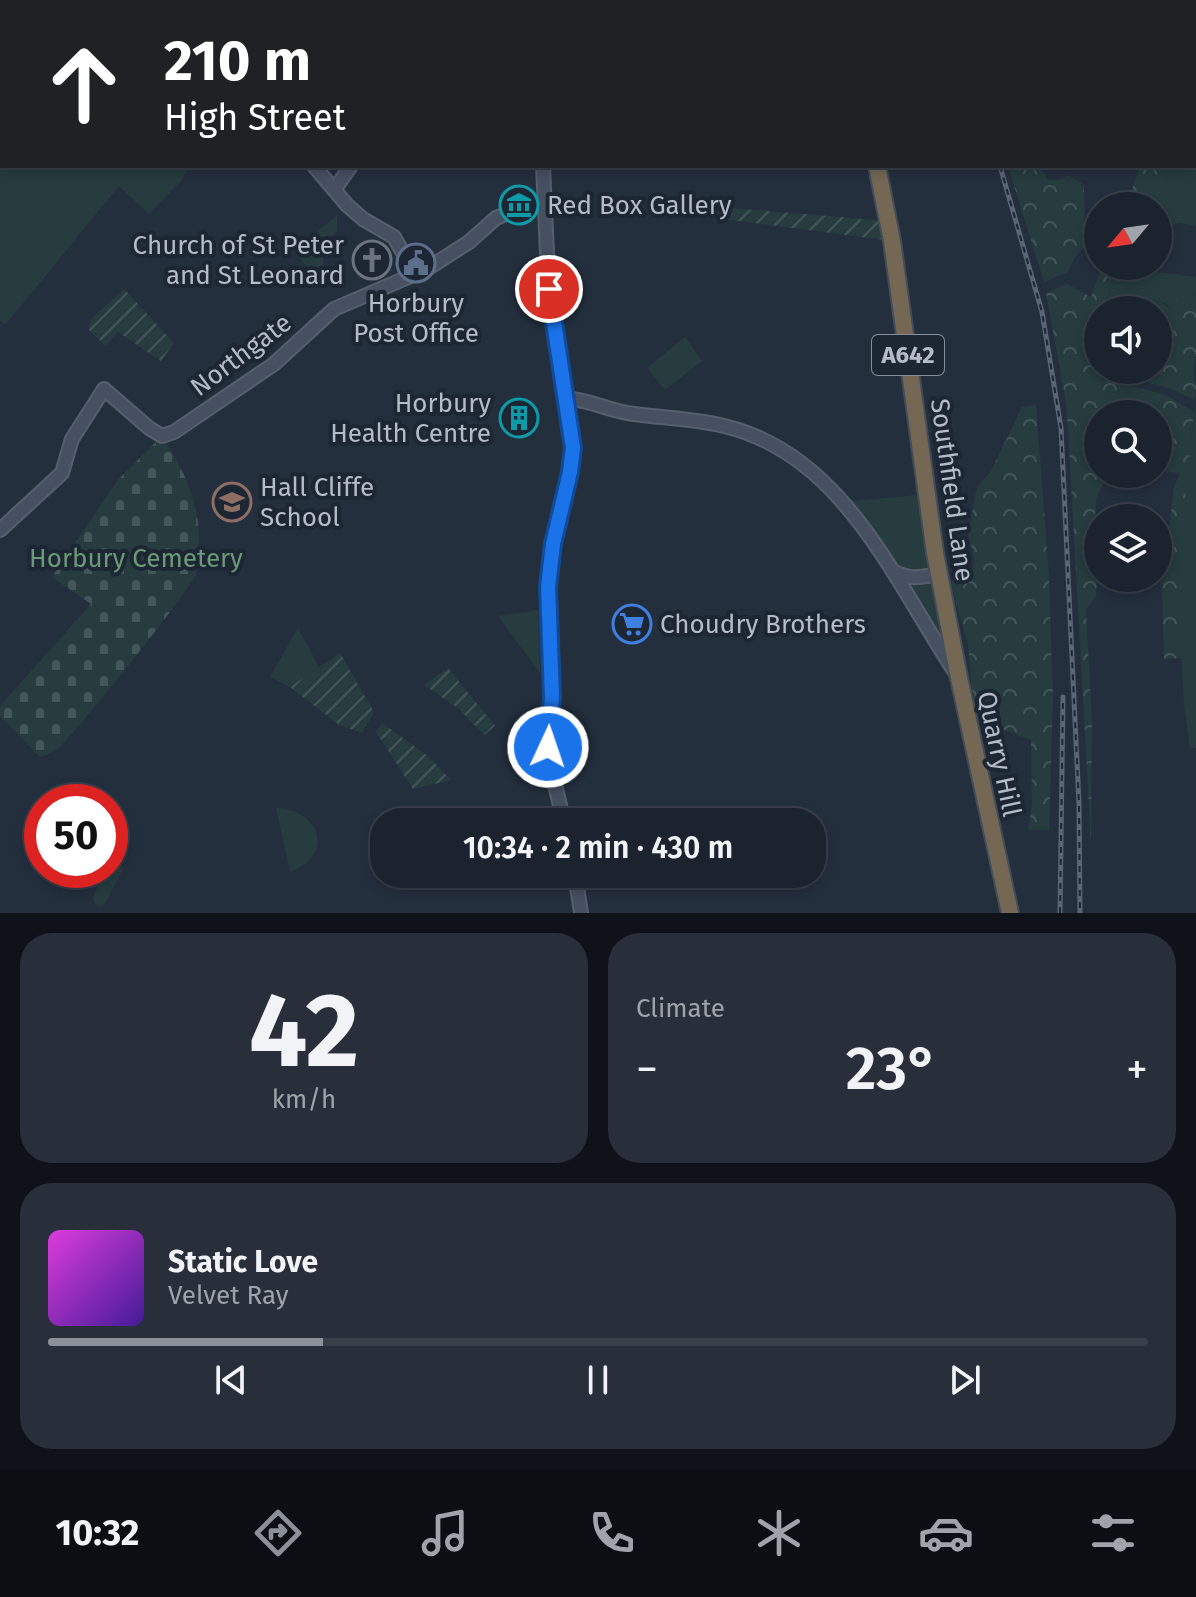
<!DOCTYPE html>
<html lang="en">
<head>
<meta charset="utf-8">
<style>
	:root { --surface:#1b232e; --page:#282f3a; --text:#f1f3f6; --muted:#a0a4aa; --line:#39404a; --accent:#8c9099 }
	body { margin:0; font-family:"Fira Sans",sans-serif; background:var(--page); color:var(--text); height:100vh; display:flex; flex-direction:column; font-size:30px; white-space:nowrap }
	* { box-sizing:border-box; margin:0 }
	p { font-size:26px; color:var(--muted) }
	.icon { flex:none; width:44px; height:44px; fill:none; stroke:currentColor; stroke-width:2; stroke-linecap:round; stroke-linejoin:round }
	.map { position:relative; height:913px; overflow:hidden }
	.side { display:flex; flex-direction:column; gap:20px; padding:20px; background:#0f1319; flex:1 }
	.side>* { flex:none }
	.top-card { position:absolute; left:0px; top:0px; width:1196px; height:168px; box-shadow:0 4px 12px #0003,0 0 0 2px var(--line); background:#202124; color:#fff; overflow:hidden }
	.needle { width:52px; rotate:241deg }
	.controls { position:absolute; left:1084px; top:192px; display:grid; gap:16px }
	.controls a { display:grid; place-items:center; width:88px; height:88px; border-radius:50%; background:var(--surface); box-shadow:0 4px 12px #0003,0 0 0 2px var(--line); font-size:40px }
	.speed { position:absolute; left:24px; top:784px; display:flex; gap:16px; font-size:40px; font-weight:700; text-align:center }
	.speed>* { display:grid; place-content:center; width:104px; height:104px; border-radius:50%; background:var(--surface); box-shadow:0 4px 12px #0003,0 0 0 2px var(--line); line-height:1 }
	.speed .limit { border:12px solid #d22; background:#fff; color:#111 }
	.pin { position:absolute; display:grid; place-items:center; width:68px; height:68px; color:#fff; margin:-34px; border:4px solid #fff; border-radius:50%; box-shadow:0 2px 8px #0007 }
	.me { position:absolute; width:88px; margin:-44px; rotate:3deg; stroke-linejoin:round; filter:drop-shadow(0 0 6px #0008) }
	.turn { display:flex; align-items:center; gap:28px; height:168px; padding:0 32px; font-size:36px }
	.turn .icon { width:104px; height:104px; stroke-width:2.5 }
	.turn b { display:block; font-size:56px; line-height:68px }
	.big { font-size:60px; font-weight:600; line-height:1.1 }
	.side .tile { flex:1; display:flex; flex-direction:column; justify-content:center; gap:12px; min-width:0; padding:0 28px; border-radius:32px; background:var(--page) }
	.side .dial { align-items:center; gap:0 }
	.dial b { font-size:104px; line-height:1 }
	.song { display:flex; align-items:center; gap:24px }
	.cover { width:96px; height:96px; border-radius:12px; background:linear-gradient(135deg,hsl(300 70% 55%),hsl(260 70% 35%)) }
	.played { height:8px; border-radius:4px; background:linear-gradient(90deg,var(--accent) 25%,var(--line) 25%) }
	.keys { display:flex; justify-content:space-around; direction:ltr }
	.heat { display:flex; justify-content:space-between; align-items:center; font-size:44px; direction:ltr }
	.side .tiles { flex:1; display:grid; gap:20px; grid-template-columns:1fr 1fr }
	.tile:last-child { grid-column:span 2 }
	.trip { position:absolute; left:370px; top:808px; width:456px; height:80px; border-radius:32px; background:var(--surface); box-shadow:0 4px 12px #0003,0 0 0 2px var(--line); font-weight:600; line-height:80px; text-align:center }
	.tabs { display:flex; height:128px; justify-content:space-around; align-items:center; background:#0b0e12; color:var(--muted) }
	.tabs .icon { width:56px; height:56px }
	.tabs .on { color:var(--accent) }
	.tabs b { font-size:36px; color:var(--text) }
	.map>svg:first-child { display:block }
	.green { fill:#263c3f }
	.forest { fill:url(#forest-crowns) }
	.cemetery { fill:url(#cemetery-stones) }
	.garden { fill:url(#garden-furrows) }
	.lines { fill:none; stroke-linecap:round; stroke-linejoin:round }
	.secondary-casing { stroke:#565f6c; stroke-width:16 }
	.highway-casing { stroke:#434c59; stroke-width:20 }
	.secondary { stroke:#465061; stroke-width:12 }
	.highway { stroke:#746855; stroke-width:16 }
	.rail-casing { stroke:#5a6575; stroke-width:5 }
	.rail { stroke:#1d2633; stroke-width:2; stroke-dasharray:6; stroke-linecap:butt }
	.route-casing { stroke:#114b97; stroke-width:20 }
	.route { stroke:#1a73e8; stroke-width:14 }
	.labels { text-anchor:middle; dominant-baseline:central; stroke-width:8; stroke-linejoin:round; paint-order:stroke }
	.shield { fill:#1d2633; stroke:#878f9c; stroke-width:2 }
	.shield-label { font-size:24px; font-weight:bold; fill:#b4bcc9 }
	.poi-label { font-size:26px; fill:#b4bcc9; stroke:#1d2633; text-anchor:start }
	.street-label { font-size:26px; fill:#b4bcc9; stroke:#1d2633 }
	.park-label { font-size:26px; fill:#6b9a76; stroke:#1d2633 }
</style>
</head>
<body>
<div class="map">
<svg width="1196" height="913" viewBox="0 0 1196 913">
	<defs>
		<pattern id="forest-crowns" width="20" height="18" patternUnits="userSpaceOnUse" patternTransform="scale(2)"><rect width="20" height="18" fill="#263c3f"/><path d="M2 6a3 3 0 1 1 6 0M12 15a3 3 0 1 1 6 0" fill="none" stroke="#435659"/></pattern>
		<pattern id="cemetery-stones" width="16" height="16" patternUnits="userSpaceOnUse" patternTransform="scale(2)"><rect width="16" height="16" fill="#263c3f"/><path d="M2 7V4a2 2 0 0 1 4 0v3zM10 15v-3a2 2 0 0 1 4 0v3z" fill="#435659"/></pattern>
		<pattern id="garden-furrows" width="10" height="10" patternUnits="userSpaceOnUse" patternTransform="scale(2)"><rect width="10" height="10" fill="#263c3f"/><path d="M-1 1l2-2M0 10L10 0M9 11l2-2" fill="none" stroke="#435659"/></pattern>
	</defs>
	<rect width="100%" height="100%" fill="#242f3e"/>
	<g class="green">
		<path d="M 0,0 L 238,2 L 2,2 L 2,166 L 190,166 L 180,182 L 149,214 L 119,186 L 6,324 L 0,321 Z"/>
		<path d="M 1196,120 L 1196,226 L 1180,223 L 1158,226 L 1158,206 L 1154,206 L 1173,166 L 1194,166 Z"/>
		<path d="M 337,215 L 337,231 L 323,243 L 322,250 L 326,290 L 294,251 Z"/>
		<path d="M 1118,266 L 1148,266 L 1158,272 L 1196,277 L 1196,296 L 1193,294 L 1172,311 L 1166,303 C 1140,299 1132,317 1106,304 Z"/>
		<path d="M 685,337 L 702,361 L 665,390 L 647,368 Z"/>
		<path d="M 1196,407 L 1196,748 L 1190,749 L 1184,705 L 1177,577 L 1183,492 Z"/>
		<path d="M 927,494 L 959,678 L 842,502 Z"/>
		<path d="M 538,610 L 540,673 L 498,616 Z"/>
		<path d="M 298,628 L 319,667 L 290,687 L 270,677 Z"/>
		<path d="M 276,808 C 321,810 335,855 290,872 Z"/>
		<path d="M 110,862 L 124,868 L 105,903 L 102,907 L 95,905 L 93,898 L 103,870 L 110,870 Z"/>
	</g>
	<g class="forest">
		<path d="M 1008,166 L 1040,166 L 1048,180 L 1058,180 L 1069,175 L 1084,185 L 1085,246 L 1075,257 L 1068,272 L 1044,282 Z"/>
		<path d="M 1140,166 L 1173,166 L 1154,206 L 1126,206 Z"/>
		<path d="M 1102,266 L 1118,266 L 1106,303 L 1118,310 L 1098,310 L 1098,370 L 1103,370 L 1101,379 L 1166,395 L 1194,412 L 1177,577 L 1184,658 L 1164,659 L 1162,584 L 1174,487 L 1180,473 L 1158,471 L 1158,414 L 1098,414 L 1098,474 L 1108,474 L 1096,499 L 1093,552 L 1098,565 L 1096,596 L 1086,610 L 1092,721 L 1091,843 L 1068,428 L 1065,397 L 1046,293 L 1067,284 L 1091,297 Z"/>
		<path d="M 1182,293 L 1196,296 L 1196,355 L 1193,374 L 1196,386 L 1195,400 L 1169,388 L 1111,373 L 1113,370 L 1158,370 L 1158,310 L 1132,310 L 1136,300 C 1147,295 1165,302 1172,311 L 1176,300 Z"/>
		<path d="M 1036,405 L 1049,576 L 1053,697 L 1049,830 L 1028,830 L 1032,806 L 1031,740 L 975,719 L 968,645 L 950,581 L 969,574 L 975,562 L 968,533 L 977,487 L 991,471 L 1022,407 Z"/>
	</g>
	<path class="cemetery" d="M 162,436 C 191,480 206,520 196,574 C 194,585 71,740 56,750 C 52,753 45,755 40,757 L 0,716 L 0,706 L 91,604 L 52,577 L 118,480 Z"/>
	<g class="garden">
		<path d="M 706,206 L 888,221 L 892,241 L 693,215 Z"/>
		<path d="M 124,289 L 174,343 L 161,361 L 118,332 L 106,346 L 89,330 L 90,320 Z"/>
		<path d="M 340,653 L 374,712 L 362,733 L 339,725 L 290,687 Z"/>
		<path d="M 448,668 L 495,726 L 484,735 L 459,709 L 424,685 Z"/>
		<path d="M 382,723 L 428,756 L 451,780 L 413,789 L 376,732 Z"/>
	</g>
	<g class="lines">
		<g class="secondary-casing">
			<g id="secondary">
				<path d="M 241,0 L 242,2"/>
				<path d="M 377,0 L 380,2"/>
				<path d="M 447,0 L 449,2"/>
				<path d="M 314,166 L 347,205 L 363,219 L 394,237 L 415,274"/>
				<path d="M 543,166 L 549,297 L 573,448 L 570,472 L 553,544 L 548,587 L 552,697 L 549,760 L 564,822"/>
				<path d="M 334,190 L 351,166"/>
				<path d="M 564,398 C 588,399 609,411 634,414 C 664,418 695,419 724,426 C 843,454 894,580 955,672"/>
				<path d="M 0,530 L 62,473 L 72,439 L 104,389 L 149,428 L 162,436 L 174,432 L 274,364 L 334,309 L 427,269 L 469,242 L 496,218 L 518,209 L 545,204"/>
				<path d="M 895,572 C 910,580 922,577 939,574"/>
				<path d="M 575,874 L 581,913"/>
			</g>
		</g>
		<g class="highway-casing">
			<g id="highway">
				<path d="M 823,0 L 824,2"/>
				<path d="M 877,166 L 892,241 L 935,553 L 959,678 L 1010,913"/>
			</g>
		</g>
		<use href="#secondary" class="secondary"/>
		<use href="#highway" class="highway"/>
		<g class="rail-casing">
			<g id="rail">
				<path d="M 939,0 L 939,2"/>
				<path d="M 1000,166 L 1042,312 L 1061,428 L 1079,804 L 1080,913"/>
				<path d="M 1060,913 L 1063,697"/>
			</g>
		</g>
		<use href="#rail" class="rail"/>
	</g>
	<g class="lines">
		<g class="route-casing">
			<path id="route" d="M 548,747 L 552,697 L 548,587 L 553,544 L 570,472 L 573,448 L 549,289"/>
		</g>
		<use href="#route" class="route"/>
	</g>
	<defs>
		<g id="museum-ring" transform="scale(2)"><circle r="9.5" fill="#1d2633" stroke="#0f9aa8" stroke-width="1.5"/><path d="M0-6L6-3V-2H-6V-3ZM-5-1h2V3h-2ZM-1-1h2V3h-2ZM3-1h2V3H3ZM-6 4H6V6H-6Z" fill="#0f9aa8"/></g>
		<g id="church-ring" transform="scale(2)"><circle r="9.5" fill="#1d2633" stroke="#6b7280" stroke-width="1.5"/><path d="M-1.2-6h2.4v3.5h3.3v2.4h-3.3V6h-2.4V-.1h-3.3v-2.4h3.3Z" fill="#6b7280"/></g>
		<g id="civic-ring" transform="scale(2)"><circle r="9.5" fill="#1d2633" stroke="#5c6f8a" stroke-width="1.5"/><path d="M-.6-6.5H3V-4.5H.6V-3L4-1V1h2V6H-6V1h2V-1L-.6-3ZM-1.2 2.5V6h2.4V2.5Z" fill="#5c6f8a"/></g>
		<g id="building-ring" transform="scale(2)"><circle r="9.5" fill="#1d2633" stroke="#0f9aa8" stroke-width="1.5"/><path d="M-4-6H4V6H1V3H-1V6H-4ZM-2.5-4.3h1.7v1.8h-1.7ZM.8-4.3h1.7v1.8H.8ZM-2.5-1h1.7V.8h-1.7ZM.8-1h1.7V.8H.8Z" fill="#0f9aa8"/></g>
		<g id="school-ring" transform="scale(2)"><circle r="9.5" fill="#1d2633" stroke="#8d6e63" stroke-width="1.5"/><path d="M0-5L7-2L0 1L-7-2ZM-4 1L0 2.5L4 1V4Q0 6-4 4Z" fill="#8d6e63"/></g>
		<g id="supermarket-ring" transform="scale(2)"><circle r="9.5" fill="#1d2633" stroke="#3f7fe0" stroke-width="1.5"/><path d="M-6-5.5h2.5l.6 2H6L4.5 2H-2.5L-4.4-4H-6ZM-1.5 3.2a1.3 1.3 0 1 0 .1 0ZM3 3.2a1.3 1.3 0 1 0 .1 0Z" fill="#3f7fe0"/></g>
	</defs>
	<g fill-rule="evenodd">
		<use href="#museum-ring" x="519" y="205"/>
		<use href="#church-ring" x="372" y="260"/>
		<use href="#civic-ring" x="416" y="263"/>
		<use href="#building-ring" x="519" y="418"/>
		<use href="#school-ring" x="232" y="502"/>
		<use href="#supermarket-ring" x="632" y="624"/>
	</g>
	<g class="labels">
		<rect class="shield" x="872" y="335" width="72" height="40" rx="6"/>
		<g class="shield-label">
			<text x="908" y="355">A642</text>
		</g>
		<g class="poi-label">
			<text x="547" y="205">Red Box Gallery</text>
			<text x="344" y="245" text-anchor="end">Church of St Peter<tspan x="344" dy="30">and St Leonard</tspan></text>
			<text x="416" y="303" text-anchor="middle">Horbury<tspan x="416" dy="30">Post Office</tspan></text>
			<text x="491" y="403" text-anchor="end">Horbury<tspan x="491" dy="30">Health Centre</tspan></text>
			<text x="260" y="487">Hall Cliffe<tspan x="260" dy="30">School</tspan></text>
			<text x="660" y="624">Choudry Brothers</text>
		</g>
		<g class="street-label">
			<text transform="translate(241 355) rotate(-37)">Northgate</text>
			<text transform="translate(952 490) rotate(82)">Southfield Lane</text>
			<text transform="translate(999 754) rotate(78)">Quarry Hill</text>
		</g>
		<g class="park-label">
			<text x="136" y="558">Horbury Cemetery</text>
		</g>
	</g>
</svg>
<div class="controls">
<a><svg class="needle" viewBox="-14 -14 28 28"><path d="M0-13l5 13h-10z" fill="#e53935"/><path d="M0 13l5-13h-10z" fill="#a0a4aa"/></svg></a>
<a><svg class="icon" aria-label="sound" viewBox="0 0 24 24"><path d="M4 9h4l5-4v14l-5-4H4zM17 9q2 3 0 6"/></svg></a>
<a><svg class="icon" aria-label="search" viewBox="0 0 24 24"><circle cx="10" cy="10" r="6"/><path d="M15 15l6 6"/></svg></a>
<a><svg class="icon" aria-label="layers" viewBox="0 0 24 24"><path d="M12 4l9 5-9 5-9-5zM3 14l9 5 9-5"/></svg></a>
</div>
<div class="speed"><div class="limit">50</div></div>
<div class="pin" style="left:549px;top:289px;background:#d93025"><svg class="icon" aria-label="arrive" viewBox="0 0 24 24"><path d="M6 21V4h12l-3 4 3 4H6"/></svg></div>
<svg class="me" style="left:548px;top:747px" viewBox="-20 -20 40 40"><circle r="17" fill="#1a73e8" stroke="#fff" stroke-width="3"/><path d="M0-11L8 9 0 5-8 9z" fill="#fff"/></svg>
<div class="trip">10:34 · 2 min · 430 m</div>
<div class="top-card">
<div class="turn"><svg class="icon" aria-label="ahead" viewBox="0 0 24 24"><path d="M12 20V5M6 11l6-6 6 6"/></svg><div><b>210 m</b>High Street</div></div>
</div>
</div>
<section class="side">
<div class="tiles">
<div class="tile dial"><b>42</b><p>km/h</p></div>
<div class="tile"><p>Climate</p>
<div class="heat"><a>−</a><b class="big">23°</b><a>+</a></div>
</div>
<div class="tile">
<div class="song"><i class="cover"></i><div><b>Static Love</b><p>Velvet Ray</p></div></div>
<div class="played"></div>
<div class="keys"><svg class="icon" aria-label="previous" viewBox="0 0 24 24"><path d="M18 5L8 12l10 7zM5 5v14"/></svg><svg class="icon" aria-label="pause" viewBox="0 0 24 24"><path d="M8 5v14M16 5v14"/></svg><svg class="icon" aria-label="next" viewBox="0 0 24 24"><path d="M6 5l10 7-10 7zM19 5v14"/></svg></div>
</div>
</div>
</section>
<nav class="tabs">
<b>10:32</b>
<svg class="icon on" aria-label="directions" viewBox="0 0 24 24"><path d="M12 3l9 9-9 9-9-9zM9 14v-3h6M13 9l2 2-2 2"/></svg>
<svg class="icon" aria-label="music" viewBox="0 0 24 24"><path d="M9 18V5l10-2v13"/><circle cx="6" cy="18" r="3"/><circle cx="16" cy="16" r="3"/></svg>
<svg class="icon" aria-label="phone" viewBox="0 0 24 24"><path d="M5 4h4l2 5-3 2q2 4 5 5l2-3 5 2v4C11 20 4 13 5 4z"/></svg>
<svg class="icon" aria-label="climate" viewBox="0 0 24 24"><path d="M12 3v18M4 7l16 10M4 17L20 7"/></svg>
<svg class="icon" aria-label="car" viewBox="0 0 24 24"><path d="M5 17H2v-5l4-1 3-4h7l3 4 3 1v5h-3M9 17h6M6 11h13"/><circle cx="7" cy="17" r="2"/><circle cx="17" cy="17" r="2"/></svg>
<svg class="icon" aria-label="filters" viewBox="0 0 24 24"><path d="M4 7h16M4 17h16"/><circle cx="9" cy="7" r="2"/><circle cx="15" cy="17" r="2"/></svg>
</nav>
</body>
</html>
